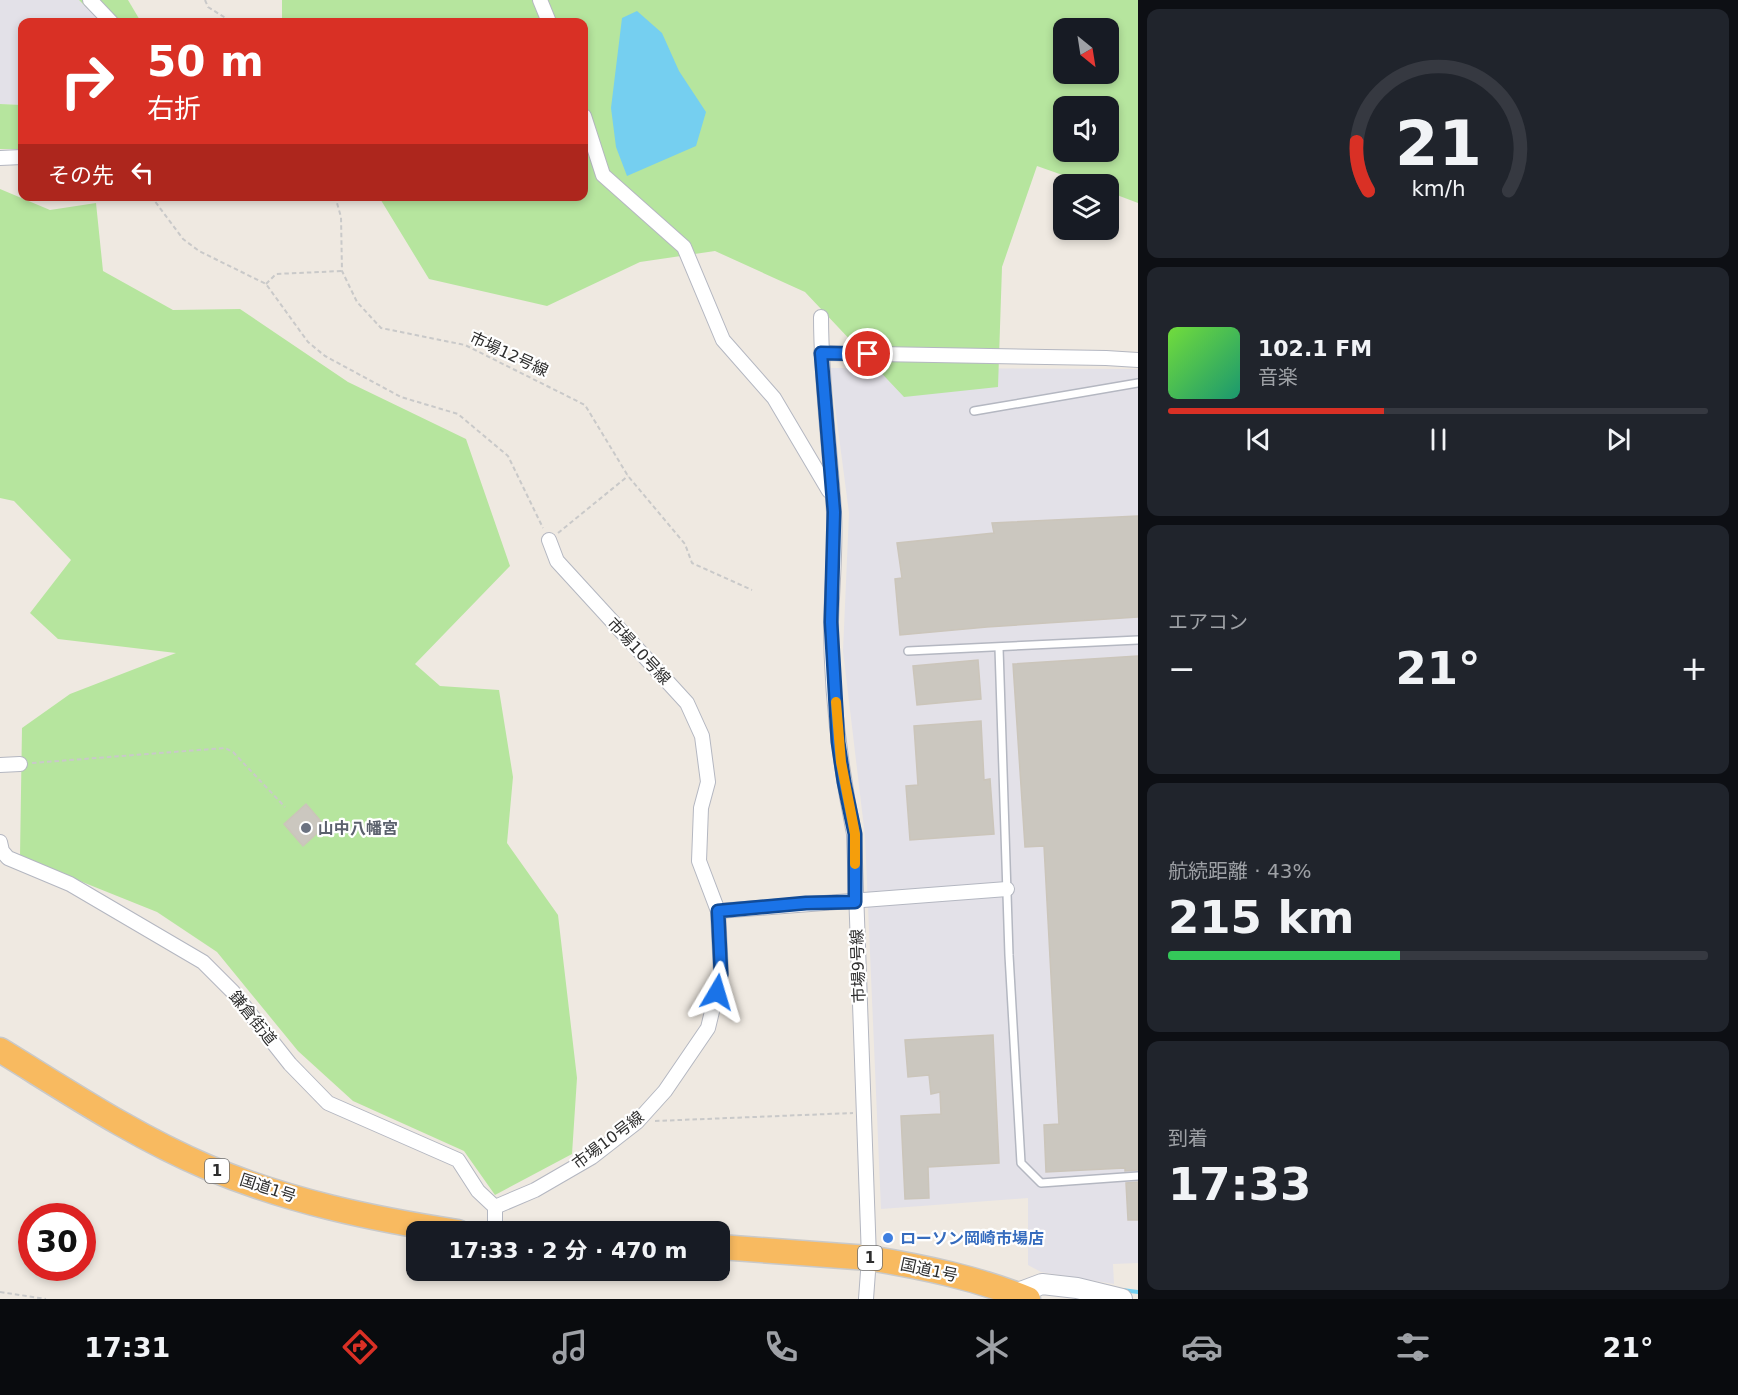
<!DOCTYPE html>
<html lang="ja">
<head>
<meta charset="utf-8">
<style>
	:root { --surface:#171b24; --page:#20242c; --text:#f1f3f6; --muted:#9ea1a6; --line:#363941; --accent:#d93025 }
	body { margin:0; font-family:"DejaVu Sans","Noto Sans JP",sans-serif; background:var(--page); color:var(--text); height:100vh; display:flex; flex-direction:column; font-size:22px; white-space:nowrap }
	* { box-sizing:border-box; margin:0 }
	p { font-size:20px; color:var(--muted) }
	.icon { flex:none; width:33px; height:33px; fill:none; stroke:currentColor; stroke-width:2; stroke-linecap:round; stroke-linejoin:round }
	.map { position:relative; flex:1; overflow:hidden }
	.sheet { display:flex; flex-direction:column; gap:9px; padding:9px; background:#0d0f14; width:600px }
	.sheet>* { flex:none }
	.guide { position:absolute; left:18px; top:18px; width:570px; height:183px; border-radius:12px; box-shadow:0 3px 9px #0003; background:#d93025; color:#fff; overflow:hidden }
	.needle { width:39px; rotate:150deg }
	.tools { position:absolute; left:1053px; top:18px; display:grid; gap:12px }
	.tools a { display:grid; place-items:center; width:66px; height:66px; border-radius:12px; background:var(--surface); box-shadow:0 3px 9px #0003; font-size:30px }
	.speed { position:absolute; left:18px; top:1203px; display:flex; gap:12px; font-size:30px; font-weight:700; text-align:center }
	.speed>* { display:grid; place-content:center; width:78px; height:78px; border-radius:50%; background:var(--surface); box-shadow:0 3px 9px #0003; line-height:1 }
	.speed .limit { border:9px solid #d22; background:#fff; color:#111 }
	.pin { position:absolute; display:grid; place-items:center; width:51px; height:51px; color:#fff; margin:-26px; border:3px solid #fff; border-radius:50%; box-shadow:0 2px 6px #0007 }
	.me { position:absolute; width:66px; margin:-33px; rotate:7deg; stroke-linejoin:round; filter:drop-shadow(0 0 4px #0008) }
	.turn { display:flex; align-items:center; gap:21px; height:126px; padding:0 30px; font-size:27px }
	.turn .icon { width:78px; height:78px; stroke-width:2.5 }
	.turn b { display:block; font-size:42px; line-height:51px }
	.then { display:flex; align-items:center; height:57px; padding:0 30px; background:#0003; gap:12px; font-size:22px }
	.big { font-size:45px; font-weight:700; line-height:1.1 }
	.sheet .widget { flex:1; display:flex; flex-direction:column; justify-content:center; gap:9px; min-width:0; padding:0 21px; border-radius:12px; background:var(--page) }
	.sheet .dial { align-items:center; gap:0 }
	.dial svg { height:156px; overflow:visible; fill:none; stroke:var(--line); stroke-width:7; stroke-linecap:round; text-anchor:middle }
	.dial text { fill:var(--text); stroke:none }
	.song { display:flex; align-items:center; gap:18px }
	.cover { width:72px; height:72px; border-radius:9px; background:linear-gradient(135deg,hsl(100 70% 55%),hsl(160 70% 35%)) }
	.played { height:6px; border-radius:3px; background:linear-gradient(90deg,var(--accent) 40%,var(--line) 40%) }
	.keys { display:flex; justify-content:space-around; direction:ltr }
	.heat { display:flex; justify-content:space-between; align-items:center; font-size:33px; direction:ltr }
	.charge { height:9px; border-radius:4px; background:linear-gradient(90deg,#34c759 43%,var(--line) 0) }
	.trip { position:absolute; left:406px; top:1221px; width:324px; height:60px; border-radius:12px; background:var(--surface); box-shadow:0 3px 9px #0003; font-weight:700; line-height:60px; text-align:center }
	.menu { display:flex; height:96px; justify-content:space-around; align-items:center; background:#090b0e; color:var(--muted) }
	.menu .icon { width:42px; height:42px }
	.menu .current { color:var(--accent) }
	.menu b { font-size:27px; color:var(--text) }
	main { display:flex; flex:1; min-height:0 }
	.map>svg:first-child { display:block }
	.industrial { fill:#e3e1e8 }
	.green { fill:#b6e59e; fill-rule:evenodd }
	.water { fill:#75cff0 }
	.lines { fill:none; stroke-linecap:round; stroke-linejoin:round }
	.stream { stroke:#75cff0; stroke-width:4 }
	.building { fill:#cbc7bf; stroke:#cbc5ba; stroke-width:1.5 }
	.service-casing { stroke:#b4b7c1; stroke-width:10 }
	.minor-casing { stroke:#b4b7c1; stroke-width:16 }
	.secondary-casing { stroke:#b4b7c1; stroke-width:22 }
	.trunk-casing { stroke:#c9c9c9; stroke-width:27 }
	.path { stroke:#c9c9c9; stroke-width:2; stroke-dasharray:4.5 3; stroke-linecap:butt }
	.service { stroke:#fff; stroke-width:7 }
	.minor { stroke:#fff; stroke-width:14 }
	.secondary { stroke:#fff; stroke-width:20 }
	.trunk { stroke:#f8ba60; stroke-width:24 }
	.route-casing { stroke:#114b97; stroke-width:15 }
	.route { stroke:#1a73e8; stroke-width:10 }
	.slow { stroke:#f59e0b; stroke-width:10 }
	.worship-dot { fill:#6b7280; stroke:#fff; stroke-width:2 }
	.shop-dot { fill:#3f7fe0; stroke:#fff; stroke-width:2 }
	.labels { text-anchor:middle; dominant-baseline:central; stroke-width:4.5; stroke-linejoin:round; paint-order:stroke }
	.shield { fill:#fff; stroke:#6d6d6d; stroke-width:1.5 }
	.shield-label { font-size:15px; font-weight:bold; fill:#2e2e2e }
	.street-label { font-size:16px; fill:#2e2e2e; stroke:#fff }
	.worship-label { font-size:16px; font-weight:bold; fill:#5b616d; stroke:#fff; text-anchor:start }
	.shop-label { font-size:16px; font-weight:bold; fill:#366cbe; stroke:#fff; text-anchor:start }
</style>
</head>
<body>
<main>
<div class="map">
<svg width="1138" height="1299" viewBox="0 0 1138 1299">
	<rect width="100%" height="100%" fill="#efe9e1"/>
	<g class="industrial">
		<path d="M 0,0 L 79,0 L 101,22 L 22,22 L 22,105 L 0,104 Z"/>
		<path d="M 830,368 L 1138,369 L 1138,1263 L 1113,1264 L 1114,1284 L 1041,1272 L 1028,1265 L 1028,1198 L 881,1209 L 865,836 L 843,651 L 849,513 Z"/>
	</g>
	<g class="green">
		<path d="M 79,0 L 128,0 L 141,22 L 101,22 Z"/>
		<path d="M 282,0 L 1138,0 L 1138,203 L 1109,192 L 1108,184 L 1088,184 L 1037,166 L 1002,267 L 998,387 L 904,397 L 805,292 L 715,251 L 640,262 L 547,306 L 429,279 L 379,197 L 584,196 L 584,22 L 282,22 ZM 1064,28 L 1108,28 L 1108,74 L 1064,74 ZM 1064,106 L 1108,106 L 1108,152 L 1064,152 Z"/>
		<path d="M 0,104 L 22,105 L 22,149 L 0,149 Z"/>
		<path d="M 0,189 L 50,210 L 96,203 L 103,271 L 173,310 L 240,309 L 348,382 L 466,439 L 510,566 L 415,664 L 440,686 L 499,690 L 513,777 L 507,843 L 558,915 L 577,1078 L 572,1154 L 495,1195 L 464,1151 L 353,1101 L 298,1051 L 217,952 L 157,912 L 20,857 L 22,728 L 70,694 L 176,653 L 58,639 L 30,613 L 71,560 L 14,501 L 0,498 Z"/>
	</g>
	<path class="water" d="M 637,11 L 662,33 L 679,71 L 706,112 L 696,146 L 627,176 L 616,147 L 611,108 L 622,18 Z"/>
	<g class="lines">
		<path class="stream" d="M 1122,1290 L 1138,1292"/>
	</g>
	<g class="building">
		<path d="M 1138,516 L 1138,617 L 987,627 L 900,635 L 895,579 L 902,578 L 897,543 L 994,533 L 992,523 Z"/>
		<path d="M 1138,656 L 1138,1170 L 1125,1171 L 1125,1168 L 1046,1172 L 1044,1125 L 1059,1124 L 1044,846 L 1025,847 L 1013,664 Z"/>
		<path d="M 978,660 L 981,699 L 917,705 L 913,666 Z"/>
		<path d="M 981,721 L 984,780 L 990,779 L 994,834 L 910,840 L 906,786 L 918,785 L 914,726 Z"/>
		<path d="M 306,804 L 325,826 L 303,846 L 284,824 Z"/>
		<path d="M 993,1035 L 999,1163 L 928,1167 L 929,1198 L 905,1199 L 901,1116 L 941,1114 L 940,1092 L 931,1094 L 929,1075 L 908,1077 L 905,1040 Z"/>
		<path d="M 1138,1182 L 1138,1220 L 1128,1220 L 1126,1183 Z"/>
	</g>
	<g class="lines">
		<g class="service-casing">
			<g id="service">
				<path d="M 974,411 L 1138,383"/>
				<path d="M 999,648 L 1009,955 L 1021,1163 L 1041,1183 L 1138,1176"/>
				<path d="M 908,651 L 1138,640"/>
			</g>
		</g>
		<g class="minor-casing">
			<g id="minor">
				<path d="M 90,0 L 111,22"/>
				<path d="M 540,0 L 549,22"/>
				<path d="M 584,116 L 603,175 L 684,247 L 723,340 L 774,398 L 829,491"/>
				<path d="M 0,158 L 22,157"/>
				<path d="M 821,317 C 821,382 830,447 834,512 C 836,549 832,585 831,622 C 831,693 840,765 854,834 L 869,1258 L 866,1299"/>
				<path d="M 821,353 L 1106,358 L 1138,360"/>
				<path d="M 0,765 L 20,764"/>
				<path d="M 0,842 L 2,851 L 8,858 L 70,884 L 203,962 L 233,992 L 290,1064 L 328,1103 L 458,1160 L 478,1191 L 495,1207"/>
				<path d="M 718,911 L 1007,889"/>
				<path d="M 495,1207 L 535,1190 L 592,1157 L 637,1122 L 665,1091 L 708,1028 L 721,974 L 718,911 L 699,861 L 701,808 L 708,782 L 702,736 L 687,703 L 557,561 L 549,540"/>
				<path d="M 495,1207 L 495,1232"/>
			</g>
		</g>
		<g class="secondary-casing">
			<path id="secondary" d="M 1015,1294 L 1042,1284 L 1077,1288 L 1122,1299"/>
		</g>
		<g class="trunk-casing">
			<g id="trunk">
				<path d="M 0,1050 C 67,1091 134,1136 207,1167 C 287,1201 372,1219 458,1232"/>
				<path d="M 720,1247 L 869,1258 C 923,1267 977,1278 1028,1299"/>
			</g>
		</g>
		<g class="path">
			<path d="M 205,0 L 208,7 L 232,22"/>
			<path d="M 151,196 L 183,239 L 199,251 L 266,284 L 308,342 L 325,356 L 401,397 L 458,414 L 508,456 L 543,528"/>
			<path d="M 335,196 L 341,217 L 342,271 L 357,302 L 381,328 L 465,345 L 585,405 L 628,476 L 685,544 L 692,563 L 752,590"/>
			<path d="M 266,284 L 276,274 L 342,271"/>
			<path d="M 558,533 L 628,476"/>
			<path d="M 32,763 L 225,748 L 233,752 L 285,807"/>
			<path d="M 655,1121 L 853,1113"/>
			<path d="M 0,1292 L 46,1299"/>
		</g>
		<use href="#service" class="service"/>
		<use href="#minor" class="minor"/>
		<use href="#secondary" class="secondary"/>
		<use href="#trunk" class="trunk"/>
	</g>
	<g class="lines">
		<g class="route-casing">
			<path id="route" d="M 717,992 L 721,974 L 718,911 L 806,903 L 855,902 L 855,834 L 844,782 L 838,742 L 831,622 L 834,512 L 821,353 L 868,354"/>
		</g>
		<use href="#route" class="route"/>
		<path class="slow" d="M 836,702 L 841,762 L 855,834 L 855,864"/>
	</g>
	<circle class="worship-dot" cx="306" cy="828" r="6"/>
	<circle class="shop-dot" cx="888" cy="1238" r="6"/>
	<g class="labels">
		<g class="shield">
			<rect x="205" y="1159" width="24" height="24" rx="4.5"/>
			<rect x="858" y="1246" width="24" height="24" rx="4.5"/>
		</g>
		<g class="shield-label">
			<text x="217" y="1171">1</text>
			<text x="870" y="1258">1</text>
		</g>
		<g class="street-label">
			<text transform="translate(509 354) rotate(25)">市場12号線</text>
			<text transform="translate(639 651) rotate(47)">市場10号線</text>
			<text transform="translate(858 966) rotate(-92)">市場9号線</text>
			<text transform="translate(253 1018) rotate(51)">鎌倉街道</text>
			<text transform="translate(608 1140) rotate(-37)">市場10号線</text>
			<text transform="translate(268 1188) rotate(18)">国道1号</text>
			<text transform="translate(929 1270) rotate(12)">国道1号</text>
		</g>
		<g class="worship-label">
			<text x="318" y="828">山中八幡宮</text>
		</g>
		<g class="shop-label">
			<text x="900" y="1238">ローソン岡崎市場店</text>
		</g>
	</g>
</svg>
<div class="tools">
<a><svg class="needle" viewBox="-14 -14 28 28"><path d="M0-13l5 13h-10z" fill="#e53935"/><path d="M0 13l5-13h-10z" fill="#9ea1a6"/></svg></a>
<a><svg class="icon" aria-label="sound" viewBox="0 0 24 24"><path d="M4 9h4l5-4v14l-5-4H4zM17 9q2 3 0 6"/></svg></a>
<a><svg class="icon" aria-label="layers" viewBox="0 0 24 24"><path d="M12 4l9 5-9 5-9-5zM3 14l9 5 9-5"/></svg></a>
</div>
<div class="speed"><div class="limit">30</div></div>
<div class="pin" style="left:868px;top:354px;background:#d93025"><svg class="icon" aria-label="arrive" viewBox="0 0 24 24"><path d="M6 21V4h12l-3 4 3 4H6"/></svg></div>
<svg class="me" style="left:717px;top:992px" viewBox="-20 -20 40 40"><path d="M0-17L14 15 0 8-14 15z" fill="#1a73e8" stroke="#fff" stroke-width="4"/></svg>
<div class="trip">17:33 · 2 分 · 470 m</div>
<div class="guide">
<div class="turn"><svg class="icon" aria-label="right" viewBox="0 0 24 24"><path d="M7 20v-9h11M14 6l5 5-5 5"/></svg><div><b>50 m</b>右折</div></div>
<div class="then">その先<svg class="icon" aria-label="left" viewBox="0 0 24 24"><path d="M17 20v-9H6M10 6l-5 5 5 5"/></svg></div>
</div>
</div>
<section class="sheet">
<div class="widget dial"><svg viewBox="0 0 100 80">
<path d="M14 69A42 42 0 1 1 86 69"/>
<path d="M14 69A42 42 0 0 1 8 44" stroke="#d93025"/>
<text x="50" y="56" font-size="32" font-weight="700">21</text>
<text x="50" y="72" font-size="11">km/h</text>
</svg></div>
<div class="widget">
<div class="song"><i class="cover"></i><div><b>102.1 FM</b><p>音楽</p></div></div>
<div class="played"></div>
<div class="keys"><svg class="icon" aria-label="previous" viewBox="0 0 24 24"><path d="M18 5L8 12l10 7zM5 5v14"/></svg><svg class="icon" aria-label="pause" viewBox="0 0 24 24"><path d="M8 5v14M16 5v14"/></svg><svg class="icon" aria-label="next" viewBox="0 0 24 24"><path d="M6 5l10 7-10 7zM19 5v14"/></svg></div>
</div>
<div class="widget"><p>エアコン</p>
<div class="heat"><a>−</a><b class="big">21°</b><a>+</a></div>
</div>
<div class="widget"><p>航続距離 · 43%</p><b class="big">215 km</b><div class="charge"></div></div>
<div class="widget"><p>到着</p><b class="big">17:33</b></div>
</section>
</main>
<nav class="menu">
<b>17:31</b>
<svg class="icon current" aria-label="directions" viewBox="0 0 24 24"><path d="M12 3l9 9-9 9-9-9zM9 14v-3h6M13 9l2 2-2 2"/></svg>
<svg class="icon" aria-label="music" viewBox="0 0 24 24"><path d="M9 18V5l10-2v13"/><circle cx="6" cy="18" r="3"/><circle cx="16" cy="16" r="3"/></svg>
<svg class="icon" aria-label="phone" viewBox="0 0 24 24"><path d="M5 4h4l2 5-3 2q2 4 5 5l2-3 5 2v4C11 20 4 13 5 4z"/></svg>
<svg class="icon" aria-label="climate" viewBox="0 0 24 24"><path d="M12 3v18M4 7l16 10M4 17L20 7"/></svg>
<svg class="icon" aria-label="car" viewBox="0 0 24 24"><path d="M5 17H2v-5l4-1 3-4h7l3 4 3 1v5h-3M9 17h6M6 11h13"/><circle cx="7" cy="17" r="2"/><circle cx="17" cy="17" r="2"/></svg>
<svg class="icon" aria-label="filters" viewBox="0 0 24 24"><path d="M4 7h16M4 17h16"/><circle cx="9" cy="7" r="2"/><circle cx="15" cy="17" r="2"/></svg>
<b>21°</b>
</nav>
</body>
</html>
